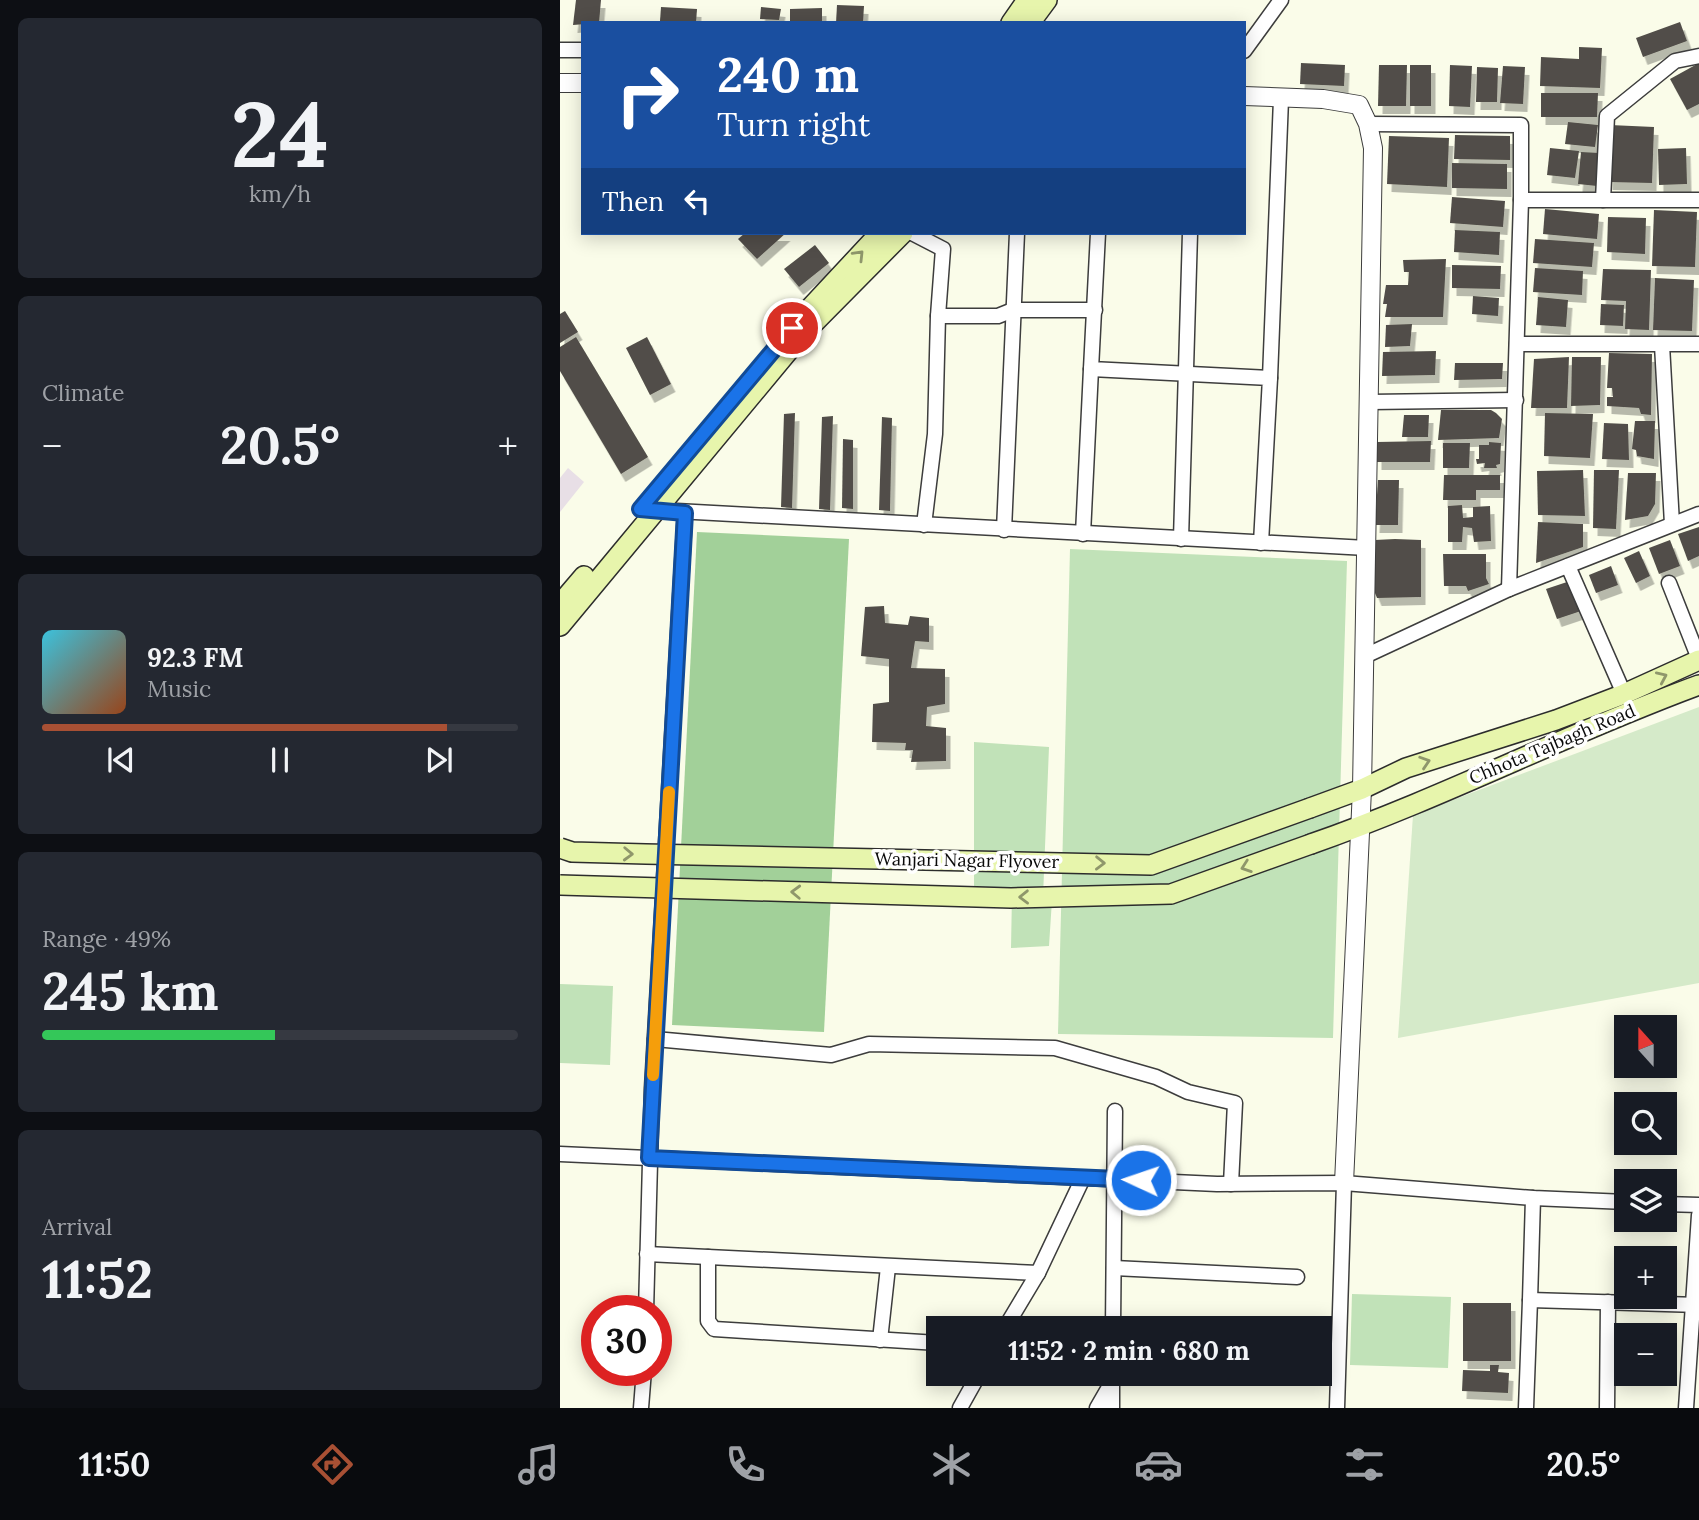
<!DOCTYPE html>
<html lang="en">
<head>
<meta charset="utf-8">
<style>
	:root { --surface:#171b24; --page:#242831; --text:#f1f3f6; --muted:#9ea1a6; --line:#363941; --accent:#a85034 }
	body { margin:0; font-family:Lora,serif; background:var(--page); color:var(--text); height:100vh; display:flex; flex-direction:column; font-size:26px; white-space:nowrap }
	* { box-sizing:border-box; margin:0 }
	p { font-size:23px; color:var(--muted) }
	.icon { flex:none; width:38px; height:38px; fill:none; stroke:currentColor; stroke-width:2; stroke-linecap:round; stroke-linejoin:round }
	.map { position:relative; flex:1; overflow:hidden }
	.panel { display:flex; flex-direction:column; gap:18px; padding:18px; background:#0d0f14; width:560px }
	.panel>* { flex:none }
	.banner { position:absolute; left:21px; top:21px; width:665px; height:214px; border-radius:0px; box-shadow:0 4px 18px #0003; background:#1a4fa0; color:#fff; overflow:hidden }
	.needle { width:46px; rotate:339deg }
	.fabs { position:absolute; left:1054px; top:1015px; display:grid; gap:14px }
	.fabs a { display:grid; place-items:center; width:63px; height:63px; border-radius:0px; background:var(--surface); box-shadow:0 4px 18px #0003; font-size:35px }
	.speed { position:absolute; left:21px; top:1295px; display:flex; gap:14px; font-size:35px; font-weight:700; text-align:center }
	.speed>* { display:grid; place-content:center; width:91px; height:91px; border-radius:50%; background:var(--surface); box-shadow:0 4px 18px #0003; line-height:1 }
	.speed .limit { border:10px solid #d22; background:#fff; color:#111 }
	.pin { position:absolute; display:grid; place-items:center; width:60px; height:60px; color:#fff; margin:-30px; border:4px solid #fff; border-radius:50%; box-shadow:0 2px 7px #0007 }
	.me { position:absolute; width:77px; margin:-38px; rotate:273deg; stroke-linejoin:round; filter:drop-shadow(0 0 5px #0008) }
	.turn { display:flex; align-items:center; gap:24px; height:147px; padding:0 21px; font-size:32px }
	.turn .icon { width:91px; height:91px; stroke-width:2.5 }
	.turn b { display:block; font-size:49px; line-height:60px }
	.then { display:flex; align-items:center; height:66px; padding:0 21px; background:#0003; gap:14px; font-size:26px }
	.big { font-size:52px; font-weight:700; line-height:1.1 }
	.panel .tile { flex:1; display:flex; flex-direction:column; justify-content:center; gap:10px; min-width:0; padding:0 24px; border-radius:10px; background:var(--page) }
	.panel .dial { align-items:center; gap:0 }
	.dial b { font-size:91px; line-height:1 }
	.song { display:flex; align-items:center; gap:21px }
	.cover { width:84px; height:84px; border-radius:10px; background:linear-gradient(135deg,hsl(190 70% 55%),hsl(20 70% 35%)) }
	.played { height:7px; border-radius:4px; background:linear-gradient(90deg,var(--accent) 85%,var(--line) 85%) }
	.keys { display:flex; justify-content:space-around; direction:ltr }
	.heat { display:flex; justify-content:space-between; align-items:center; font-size:38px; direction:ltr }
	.charge { height:10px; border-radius:5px; background:linear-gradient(90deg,#34c759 49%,var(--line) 0) }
	.trip { position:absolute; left:366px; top:1316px; width:406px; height:70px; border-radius:0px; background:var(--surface); box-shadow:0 4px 18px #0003; font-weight:700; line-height:70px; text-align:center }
	.dock { display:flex; height:112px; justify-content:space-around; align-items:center; background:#090b0e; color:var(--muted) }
	.dock .icon { width:49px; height:49px }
	.dock .selected { color:var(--accent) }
	.dock b { font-size:32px; color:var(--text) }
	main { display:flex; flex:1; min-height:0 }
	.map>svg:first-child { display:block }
	.industrial { fill:#e8dfe6 }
	.green { fill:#c1e2b8 }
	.forest { fill:#a2d099 }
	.pitch { fill:#d5eac9 }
	.building { fill:#514e48; filter:url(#shadow) }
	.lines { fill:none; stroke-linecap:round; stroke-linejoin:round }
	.minor-casing { stroke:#3d3d3d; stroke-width:17 }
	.tertiary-casing { stroke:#3d3d3d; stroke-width:20 }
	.secondary-casing { stroke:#2c2c2c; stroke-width:22 }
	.minor { stroke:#fff; stroke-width:14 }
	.tertiary { stroke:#fff; stroke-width:18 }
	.secondary { stroke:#e7f5ac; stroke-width:19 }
	.secondary-bridge-casing { stroke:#2c2c2c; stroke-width:22; stroke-linecap:butt }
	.secondary-bridge { stroke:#e7f5ac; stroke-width:19 }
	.oneway { stroke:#8f976b }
	.route-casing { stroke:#114b97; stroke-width:18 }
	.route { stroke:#1a73e8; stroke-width:12 }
	.slow { stroke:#f59e0b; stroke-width:12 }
	.labels { text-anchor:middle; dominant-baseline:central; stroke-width:7; stroke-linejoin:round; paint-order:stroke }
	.street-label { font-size:18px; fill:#0a0a0a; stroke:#fff }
</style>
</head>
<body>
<main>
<section class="panel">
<div class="tile dial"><b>24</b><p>km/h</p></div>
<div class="tile"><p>Climate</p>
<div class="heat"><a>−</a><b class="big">20.5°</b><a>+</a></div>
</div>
<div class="tile">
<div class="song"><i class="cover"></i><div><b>92.3 FM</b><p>Music</p></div></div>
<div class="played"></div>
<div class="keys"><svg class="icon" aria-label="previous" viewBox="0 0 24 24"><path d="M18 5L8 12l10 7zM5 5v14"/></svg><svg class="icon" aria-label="pause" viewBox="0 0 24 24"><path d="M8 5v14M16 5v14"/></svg><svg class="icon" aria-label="next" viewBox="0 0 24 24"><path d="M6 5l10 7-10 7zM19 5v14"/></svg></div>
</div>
<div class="tile"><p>Range · 49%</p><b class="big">245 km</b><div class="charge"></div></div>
<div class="tile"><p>Arrival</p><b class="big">11:52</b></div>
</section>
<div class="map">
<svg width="1139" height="1408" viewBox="0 0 1139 1408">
	<defs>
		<filter id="shadow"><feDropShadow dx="4.5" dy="8" stdDeviation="0" flood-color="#0004"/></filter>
	</defs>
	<rect width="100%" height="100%" fill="#fafce9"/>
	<path class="industrial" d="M 8,468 L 24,482 L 0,512 L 0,478 Z"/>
	<g class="green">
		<path d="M 510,549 L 787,561 L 773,1038 L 498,1034 Z"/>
		<path d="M 414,742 L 489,747 L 483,897 L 492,900 L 489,946 L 451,948 L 452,894 L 414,890 Z"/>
		<path d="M 0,984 L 53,986 L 50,1065 L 0,1063 Z"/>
		<path d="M 792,1294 L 891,1297 L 888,1368 L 790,1365 Z"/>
	</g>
	<path class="forest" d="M 137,532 L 289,539 L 264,1032 L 112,1025 Z"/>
	<path class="pitch" d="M 1139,707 L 1139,983 L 838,1038 L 853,815 Z"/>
	<g class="building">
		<path d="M 16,0 L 41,0 L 39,23 L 13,25 Z"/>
		<path d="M 277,5 L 304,6 L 303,23 L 276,23 Z"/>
		<path d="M 101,7 L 137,9 L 136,23 L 100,21 Z"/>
		<path d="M 201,7 L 221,9 L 219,20 L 200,19 Z"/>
		<path d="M 262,8 L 262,22 L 230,22 L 230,9 Z"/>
		<path d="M 1120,22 L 1127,41 L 1083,57 L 1076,38 Z"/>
		<path d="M 1019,47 L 1042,48 L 1040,88 L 980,86 L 981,57 L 1019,59 Z"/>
		<path d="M 741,63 L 785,65 L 784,86 L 740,84 Z"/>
		<path d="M 1139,63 L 1139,104 L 1127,110 L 1110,79 Z"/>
		<path d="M 819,65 L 847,65 L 846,106 L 818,106 Z"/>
		<rect x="850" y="65" width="21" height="41"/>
		<path d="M 890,65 L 912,66 L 910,107 L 889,106 Z"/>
		<path d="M 943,66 L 965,67 L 963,104 L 940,103 Z"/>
		<path d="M 917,67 L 938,68 L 937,102 L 916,102 Z"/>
		<path d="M 981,93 L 1038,93 L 1037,117 L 981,117 Z"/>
		<path d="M 1008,122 L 1038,125 L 1035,147 L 1005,144 Z"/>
		<path d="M 1050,125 L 1094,127 L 1092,183 L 1048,182 Z"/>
		<path d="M 895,135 L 950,136 L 950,160 L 894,159 Z"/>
		<path d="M 829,136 L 889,138 L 887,187 L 827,184 Z"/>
		<path d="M 990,148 L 1019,151 L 1015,178 L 987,175 Z"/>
		<path d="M 1126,148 L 1127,184 L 1099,185 L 1098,149 Z"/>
		<path d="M 1021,152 L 1040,153 L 1037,186 L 1018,184 Z"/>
		<path d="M 892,163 L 947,164 L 947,189 L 892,188 Z"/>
		<path d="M 892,197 L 945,201 L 943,227 L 890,223 Z"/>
		<path d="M 985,209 L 1039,214 L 1037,239 L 983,234 Z"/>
		<path d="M 1094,210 L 1137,212 L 1135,267 L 1092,266 Z"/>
		<path d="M 1048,217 L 1086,218 L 1085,254 L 1047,252 Z"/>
		<path d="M 895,230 L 940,232 L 939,255 L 894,252 Z"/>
		<path d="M 185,233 L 226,233 L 197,259 L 178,239 Z"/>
		<path d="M 975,239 L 1034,243 L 1032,267 L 973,263 Z"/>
		<path d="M 255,245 L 269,263 L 239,287 L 224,269 Z"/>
		<path d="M 886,259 L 883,317 L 825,317 L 827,304 L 823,304 L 826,285 L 848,285 L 849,272 L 844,272 L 843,260 Z"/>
		<path d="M 892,265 L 941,266 L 940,289 L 892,288 Z"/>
		<path d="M 975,268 L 1023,271 L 1022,295 L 973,292 Z"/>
		<path d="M 1043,269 L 1091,270 L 1089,330 L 1065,329 L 1066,301 L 1041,300 Z"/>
		<path d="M 1095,278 L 1134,280 L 1132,331 L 1093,330 Z"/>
		<path d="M 913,296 L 939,298 L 938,316 L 912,314 Z"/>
		<path d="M 978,297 L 1008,300 L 1006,327 L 976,325 Z"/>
		<path d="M 1041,304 L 1064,305 L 1063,326 L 1040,325 Z"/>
		<path d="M 5,311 L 18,332 L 0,343 L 0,314 Z"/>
		<path d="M 852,324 L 850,346 L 825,347 L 826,325 Z"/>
		<path d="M 16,337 L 88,457 L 61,474 L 0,371 L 0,347 Z"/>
		<path d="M 87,337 L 111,384 L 90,395 L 66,348 Z"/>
		<path d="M 876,351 L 875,375 L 822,376 L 823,352 Z"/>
		<path d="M 1049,353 L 1092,354 L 1091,415 L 1081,414 L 1079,408 L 1047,406 L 1047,397 L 1053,397 L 1052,388 L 1047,388 Z"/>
		<path d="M 1009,357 L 1007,408 L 971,408 L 974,359 Z"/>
		<path d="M 1012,357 L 1041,357 L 1040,405 L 1011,406 Z"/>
		<path d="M 895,363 L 943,363 L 942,379 L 894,380 Z"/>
		<path d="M 881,410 L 931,410 L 936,413 L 942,419 L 939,438 L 878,440 Z"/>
		<path d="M 235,413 L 232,508 L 221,507 L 224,414 Z"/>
		<path d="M 985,413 L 1033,414 L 1030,458 L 984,456 Z"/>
		<path d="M 844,415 L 869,415 L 868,437 L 842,437 Z"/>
		<path d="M 273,416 L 270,510 L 259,509 L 262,417 Z"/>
		<path d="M 322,417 L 332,418 L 330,511 L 319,510 Z"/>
		<path d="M 1075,421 L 1095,421 L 1094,459 L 1077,456 L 1076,450 L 1072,449 Z"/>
		<path d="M 1044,423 L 1068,424 L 1069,460 L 1042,459 Z"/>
		<path d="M 283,439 L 293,440 L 293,509 L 282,508 Z"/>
		<path d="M 871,441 L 870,462 L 817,462 L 817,442 Z"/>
		<path d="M 929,442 L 941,443 L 940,464 L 936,465 L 937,468 L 924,468 L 925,463 L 917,464 L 916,459 L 919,459 L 919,445 L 929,445 Z"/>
		<path d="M 883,443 L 910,443 L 909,468 L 883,468 Z"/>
		<path d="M 1023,470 L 1025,516 L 978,515 L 977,471 Z"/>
		<path d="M 1034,470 L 1059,470 L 1056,529 L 1033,528 Z"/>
		<path d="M 1068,473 L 1096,473 L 1095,504 L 1088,516 L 1065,520 Z"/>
		<path d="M 884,475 L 940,475 L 940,490 L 916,490 L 916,500 L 883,500 Z"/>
		<path d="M 818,480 L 839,480 L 838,525 L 815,525 Z"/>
		<path d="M 902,505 L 903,518 L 913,517 L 913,507 L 930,506 L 931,541 L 914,542 L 912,528 L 903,527 L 902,542 L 888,542 L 888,506 Z"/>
		<path d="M 978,522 L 1023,524 L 1023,547 L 976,563 Z"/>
		<path d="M 1139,527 L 1139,556 L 1128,561 L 1118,534 Z"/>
		<path d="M 835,539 L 861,540 L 861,597 L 817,598 L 813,588 L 815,540 Z"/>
		<path d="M 1110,540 L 1120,566 L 1099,574 L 1089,548 Z"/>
		<path d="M 1079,551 L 1090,576 L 1076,583 L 1064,558 Z"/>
		<path d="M 883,554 L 926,554 L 926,578 L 929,584 L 908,591 L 906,586 L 884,586 Z"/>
		<path d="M 1051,566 L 1058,585 L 1036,593 L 1029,575 Z"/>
		<path d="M 1010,581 L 1021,611 L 997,619 L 986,589 Z"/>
		<path d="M 324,606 L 325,623 L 348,625 L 350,616 L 369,618 L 369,642 L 355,641 L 351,668 L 385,669 L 385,704 L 367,707 L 366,726 L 386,728 L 386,761 L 351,762 L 353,750 L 345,750 L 346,743 L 312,742 L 313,704 L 329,702 L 329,659 L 301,656 L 305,607 Z"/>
		<rect x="903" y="1303" width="48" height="58"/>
		<path d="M 930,1365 L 939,1365 L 938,1372 L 949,1373 L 948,1393 L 902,1391 L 903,1370 L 930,1371 Z"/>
	</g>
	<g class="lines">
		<g class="minor-casing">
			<g id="minor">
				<path d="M 0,50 L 23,50"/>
				<path d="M 684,51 L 721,0"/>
				<path d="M 808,124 L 961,125 L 961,200 L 949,589 L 1139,514"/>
				<path d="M 961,200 L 1139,200"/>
				<path d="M 1043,200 L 1047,116 L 1115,61 L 1139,56"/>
				<path d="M 352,233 L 383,249 L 378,316"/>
				<path d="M 538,233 L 531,369 L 710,378 L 701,543"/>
				<path d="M 957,344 L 1139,344"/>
				<path d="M 1102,345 L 1112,524"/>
				<path d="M 710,378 L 721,99"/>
				<path d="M 810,402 L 956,400"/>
				<path d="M 80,509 L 807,548"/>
				<path d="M 364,525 L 375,434 L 378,316 L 438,316 L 453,310 L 535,310"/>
				<path d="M 444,530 L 457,233"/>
				<path d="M 523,534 L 531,369"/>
				<path d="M 621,539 L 630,233"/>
				<path d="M 1008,566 L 1064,694"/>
				<path d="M 1109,583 L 1139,659"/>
				<path d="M 805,656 L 949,589"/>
				<path d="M 95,1039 L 271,1055 L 309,1044 L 495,1048 L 596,1077 L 628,1092 L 675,1103 L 671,1184"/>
				<path d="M 0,1154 L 657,1184 L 784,1183 L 973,1198 L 1066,1202"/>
				<path d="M 1104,1204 L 1139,1205"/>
				<path d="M 87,1254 L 478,1273 L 523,1178"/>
				<path d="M 148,1257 L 148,1321 L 154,1329 L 378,1343"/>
				<path d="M 554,1268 L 737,1277"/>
				<path d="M 970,1300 L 973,1198"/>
				<path d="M 86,1311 L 92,1088 L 125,513"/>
				<path d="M 445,1328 L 478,1273"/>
				<path d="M 553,1328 L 555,1111"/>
				<path d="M 320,1340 L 328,1267"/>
				<path d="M 81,1408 L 84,1370"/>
				<path d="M 400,1408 L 419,1374"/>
				<path d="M 537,1408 L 552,1382"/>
				<path d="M 552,1408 L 552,1374"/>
				<path d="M 777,1408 L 784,1183"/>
				<path d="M 966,1408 L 970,1300 L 1139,1305"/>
				<path d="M 1047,1408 L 1048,1302"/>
				<path d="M 1126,1408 L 1139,1215"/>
			</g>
		</g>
		<g class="tertiary-casing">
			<g id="tertiary">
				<path d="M 0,83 L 23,83"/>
				<path d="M 684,96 L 763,99 L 799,105 L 808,124 L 813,148 L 802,789 L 784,1183"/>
			</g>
		</g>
		<g class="secondary-casing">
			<g id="secondary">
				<path d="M 451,23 L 467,0"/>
				<path d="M 470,23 L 487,0"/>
				<path d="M 237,322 L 320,233"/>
				<path d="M 0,604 L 24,576"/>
				<path d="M 0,626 L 240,337 L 343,233"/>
				<path d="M 750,808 L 802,789 L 846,768 L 996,720 L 1064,694 L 1139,660"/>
				<path d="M 751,844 C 883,798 1008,733 1139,685"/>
			</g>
		</g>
		<use href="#minor" class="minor"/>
		<use href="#tertiary" class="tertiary"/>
		<use href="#secondary" class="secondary"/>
		<g class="secondary-bridge-casing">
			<g id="secondary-bridge">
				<path d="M 0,848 L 12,852 L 86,854 L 591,865 L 750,808"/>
				<path d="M 0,885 L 451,898 L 611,894 L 751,844"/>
			</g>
		</g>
		<use href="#secondary-bridge" class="secondary-bridge"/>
	</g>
	<defs><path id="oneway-chevron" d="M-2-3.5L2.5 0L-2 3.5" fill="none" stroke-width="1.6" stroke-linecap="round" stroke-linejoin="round" transform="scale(1.75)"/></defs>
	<g class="oneway">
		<use href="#oneway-chevron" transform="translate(299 255) rotate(-46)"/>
		<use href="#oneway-chevron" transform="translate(1102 677) rotate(-24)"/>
		<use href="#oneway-chevron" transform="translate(865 762) rotate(-18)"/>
		<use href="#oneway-chevron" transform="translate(68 854) rotate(2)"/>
		<use href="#oneway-chevron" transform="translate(540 863) rotate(1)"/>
		<use href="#oneway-chevron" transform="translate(686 867) rotate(161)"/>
		<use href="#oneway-chevron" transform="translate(236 892) rotate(-178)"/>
		<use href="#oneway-chevron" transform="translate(464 897) rotate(179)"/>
	</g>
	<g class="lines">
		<g class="route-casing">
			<path id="route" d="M 232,328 L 80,509 L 125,513 L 89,1158 L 581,1180"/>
		</g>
		<use href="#route" class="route"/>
		<path class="slow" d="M 93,1075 L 109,792"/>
	</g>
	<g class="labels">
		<g class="street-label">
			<text transform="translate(992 744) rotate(-23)">Chhota Tajbagh Road</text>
			<text transform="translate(407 860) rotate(1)">Wanjari Nagar Flyover</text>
		</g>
	</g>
</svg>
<div class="fabs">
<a><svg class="needle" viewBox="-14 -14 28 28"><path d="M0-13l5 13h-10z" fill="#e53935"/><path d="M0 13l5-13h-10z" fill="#9ea1a6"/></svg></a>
<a><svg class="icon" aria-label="search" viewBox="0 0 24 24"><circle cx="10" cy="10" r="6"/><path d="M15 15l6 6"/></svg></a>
<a><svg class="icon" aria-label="layers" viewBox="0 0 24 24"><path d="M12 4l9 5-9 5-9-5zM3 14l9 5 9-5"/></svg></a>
<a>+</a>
<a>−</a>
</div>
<div class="speed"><div class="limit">30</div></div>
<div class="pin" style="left:232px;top:328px;background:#d93025"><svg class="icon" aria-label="arrive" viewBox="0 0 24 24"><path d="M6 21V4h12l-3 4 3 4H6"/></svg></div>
<svg class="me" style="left:581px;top:1180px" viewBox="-20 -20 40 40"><circle r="17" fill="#1a73e8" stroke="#fff" stroke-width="3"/><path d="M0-11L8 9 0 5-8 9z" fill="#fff"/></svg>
<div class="trip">11:52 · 2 min · 680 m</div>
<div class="banner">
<div class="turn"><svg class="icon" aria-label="right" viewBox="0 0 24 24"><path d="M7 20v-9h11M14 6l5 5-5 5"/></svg><div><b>240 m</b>Turn right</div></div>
<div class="then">Then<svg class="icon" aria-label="left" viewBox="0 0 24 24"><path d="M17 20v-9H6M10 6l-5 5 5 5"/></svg></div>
</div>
</div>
</main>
<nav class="dock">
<b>11:50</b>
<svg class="icon selected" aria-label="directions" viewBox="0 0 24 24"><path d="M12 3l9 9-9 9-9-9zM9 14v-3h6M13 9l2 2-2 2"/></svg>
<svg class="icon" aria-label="music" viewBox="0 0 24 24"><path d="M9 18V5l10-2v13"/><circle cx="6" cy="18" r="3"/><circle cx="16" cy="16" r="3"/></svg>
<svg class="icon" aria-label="phone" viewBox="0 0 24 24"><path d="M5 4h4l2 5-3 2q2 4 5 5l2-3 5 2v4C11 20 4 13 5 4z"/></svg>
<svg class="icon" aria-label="climate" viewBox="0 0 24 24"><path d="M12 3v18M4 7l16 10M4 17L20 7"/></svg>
<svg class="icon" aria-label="car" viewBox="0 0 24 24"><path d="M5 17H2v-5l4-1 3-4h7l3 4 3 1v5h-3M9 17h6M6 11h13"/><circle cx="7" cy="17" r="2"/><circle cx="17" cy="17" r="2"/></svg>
<svg class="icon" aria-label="filters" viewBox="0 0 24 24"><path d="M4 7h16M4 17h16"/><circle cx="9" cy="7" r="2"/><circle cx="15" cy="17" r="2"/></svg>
<b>20.5°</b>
</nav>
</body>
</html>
